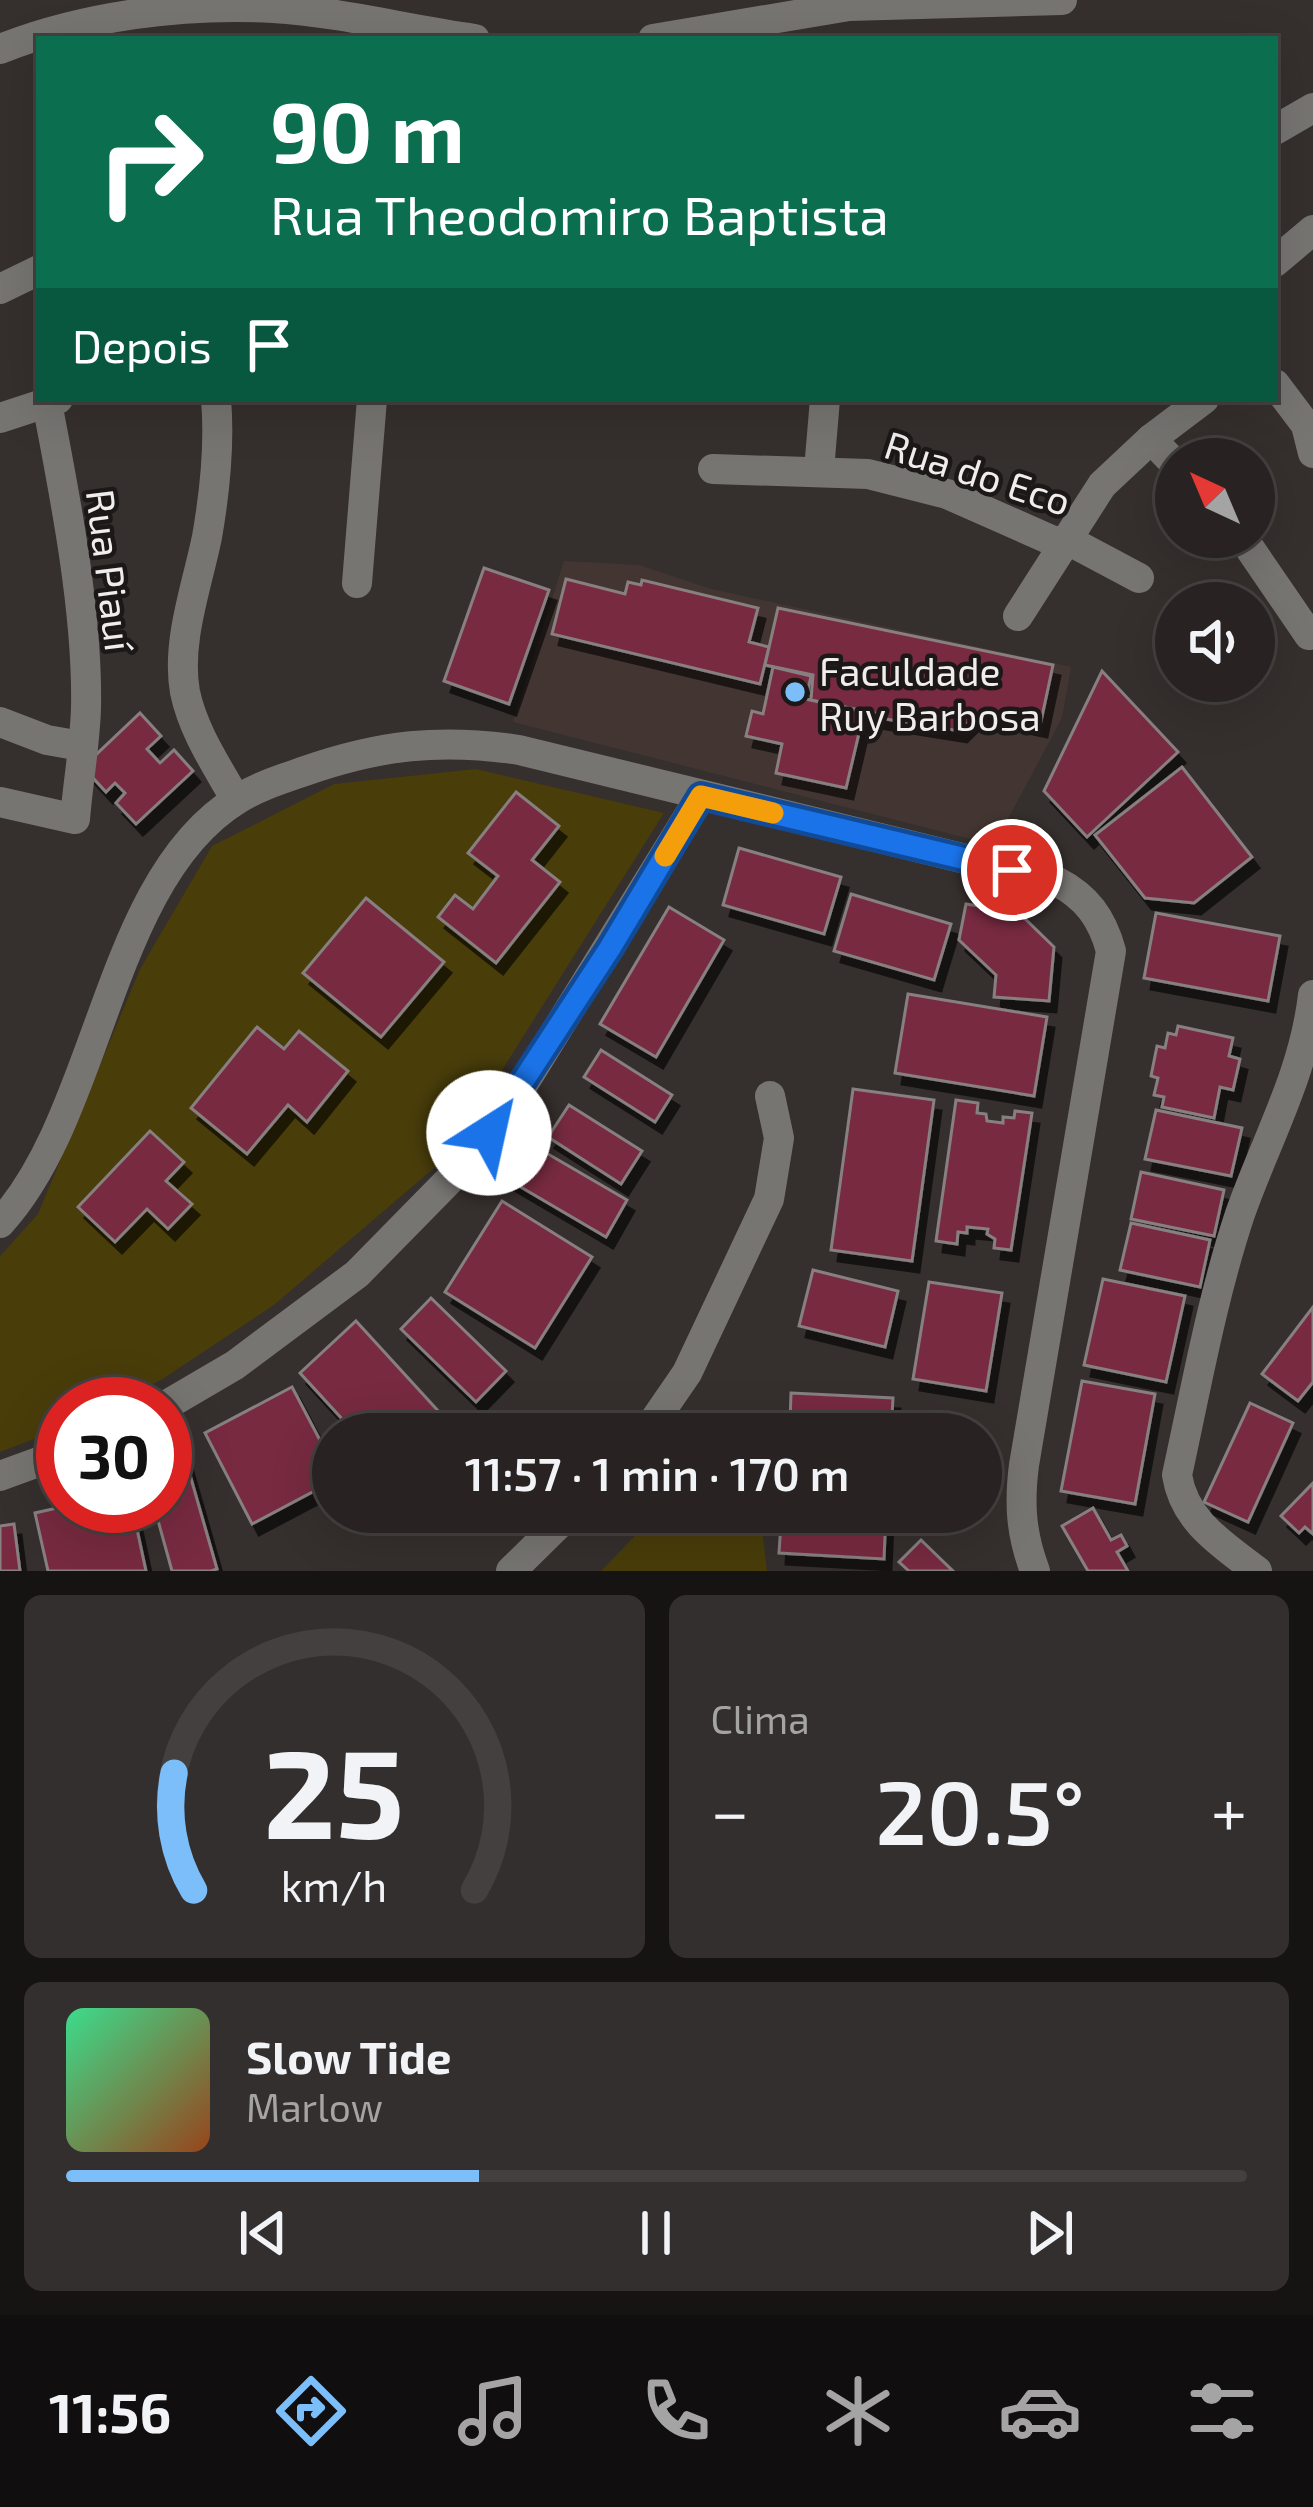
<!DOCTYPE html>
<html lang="pt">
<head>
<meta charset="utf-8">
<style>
	:root { --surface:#282322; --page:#342f2f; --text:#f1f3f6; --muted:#a5a4a5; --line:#444040; --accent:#7cbef9 }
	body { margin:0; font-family:"Exo 2",sans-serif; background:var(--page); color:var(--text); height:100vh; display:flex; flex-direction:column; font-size:45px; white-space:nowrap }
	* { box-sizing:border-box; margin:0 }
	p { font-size:39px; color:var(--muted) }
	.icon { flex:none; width:66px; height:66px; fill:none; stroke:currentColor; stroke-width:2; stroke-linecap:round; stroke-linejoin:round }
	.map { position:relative; height:1571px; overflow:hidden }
	.side { display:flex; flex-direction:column; gap:24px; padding:24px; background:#161313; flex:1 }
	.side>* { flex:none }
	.top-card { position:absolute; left:36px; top:36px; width:1242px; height:366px; border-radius:0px; box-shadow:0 12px 48px #0002,0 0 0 3px var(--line); background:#0b6e4f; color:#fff; overflow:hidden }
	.needle { width:78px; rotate:316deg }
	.buttons { position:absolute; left:1155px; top:438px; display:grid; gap:24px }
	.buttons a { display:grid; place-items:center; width:120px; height:120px; border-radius:50%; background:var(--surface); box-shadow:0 12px 48px #0002,0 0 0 3px var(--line); font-size:60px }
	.speed { position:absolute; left:36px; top:1377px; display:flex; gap:24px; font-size:60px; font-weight:700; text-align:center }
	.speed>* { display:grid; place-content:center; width:156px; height:156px; border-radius:50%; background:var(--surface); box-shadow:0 12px 48px #0002,0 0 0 3px var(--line); line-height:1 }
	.speed .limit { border:18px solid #d22; background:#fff; color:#111 }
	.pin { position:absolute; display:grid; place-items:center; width:102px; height:102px; color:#fff; margin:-51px; border:6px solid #fff; border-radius:50%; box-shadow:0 3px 12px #0007 }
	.me { position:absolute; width:132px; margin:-66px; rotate:35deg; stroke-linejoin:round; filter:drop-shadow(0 0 9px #0008) }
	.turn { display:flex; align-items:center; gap:42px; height:252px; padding:0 36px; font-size:54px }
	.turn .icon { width:156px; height:156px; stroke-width:2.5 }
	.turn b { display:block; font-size:84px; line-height:102px }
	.then { display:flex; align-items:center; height:114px; padding:0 36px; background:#0003; gap:24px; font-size:45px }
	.big { font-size:90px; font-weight:600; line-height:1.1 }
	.side .tile { flex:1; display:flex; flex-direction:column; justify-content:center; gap:18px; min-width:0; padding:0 42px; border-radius:18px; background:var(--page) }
	.side .dial { align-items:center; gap:0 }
	.dial svg { height:312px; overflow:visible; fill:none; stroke:var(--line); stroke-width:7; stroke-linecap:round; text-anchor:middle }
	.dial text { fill:var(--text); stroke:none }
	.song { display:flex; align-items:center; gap:36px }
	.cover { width:144px; height:144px; border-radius:18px; background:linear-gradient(135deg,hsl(150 70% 55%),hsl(20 70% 35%)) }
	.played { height:12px; border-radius:6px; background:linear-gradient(90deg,var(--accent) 35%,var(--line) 35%) }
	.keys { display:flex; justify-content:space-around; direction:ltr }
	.heat { display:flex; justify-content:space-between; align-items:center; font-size:66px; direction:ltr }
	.side .tiles { flex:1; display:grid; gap:24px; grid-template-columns:1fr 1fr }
	.tile:last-child { grid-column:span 2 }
	.trip { position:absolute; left:312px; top:1413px; width:690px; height:120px; border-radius:60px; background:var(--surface); box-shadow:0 12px 48px #0002,0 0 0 3px var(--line); font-weight:600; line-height:120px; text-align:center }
	.tabs { display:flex; height:192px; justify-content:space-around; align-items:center; background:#100e0e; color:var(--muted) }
	.tabs .icon { width:84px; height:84px }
	.tabs .current { color:var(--accent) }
	.tabs b { font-size:54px; color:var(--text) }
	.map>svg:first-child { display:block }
	.built { fill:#433632 }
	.green { fill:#493d0a }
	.building { fill:#772b40; stroke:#877f80; stroke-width:3; filter:url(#shadow) }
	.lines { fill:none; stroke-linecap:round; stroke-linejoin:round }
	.minor { stroke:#777572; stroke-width:30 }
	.route-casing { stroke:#114b97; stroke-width:30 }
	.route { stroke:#1a73e8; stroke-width:21 }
	.slow { stroke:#f59e0b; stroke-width:21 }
	.poi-dot { fill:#7cbef9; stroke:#1b1817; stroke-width:4.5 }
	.labels { text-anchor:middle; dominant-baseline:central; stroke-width:9; stroke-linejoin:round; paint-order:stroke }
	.street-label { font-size:39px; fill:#f1edec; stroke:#1b1817 }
	.poi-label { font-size:39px; fill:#f1edec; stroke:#1b1817; text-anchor:start }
</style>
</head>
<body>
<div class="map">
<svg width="1313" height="1571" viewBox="0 0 1313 1571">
	<defs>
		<filter id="shadow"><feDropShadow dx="7" dy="11" stdDeviation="0" flood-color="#0009"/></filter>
	</defs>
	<rect width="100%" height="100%" fill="#352f2d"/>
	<path class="built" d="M 564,561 L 639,565 L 711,589 L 1071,667 L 1062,718 L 994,845 L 513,722 Z"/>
	<g class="green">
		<path d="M 476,769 L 664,813 L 448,1156 L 274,1305 L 161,1380 L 112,1404 L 63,1404 L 63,1428 L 0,1452 L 0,1256 L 38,1214 L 140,969 L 212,846 L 334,784 Z"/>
		<path d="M 658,1512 L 760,1512 L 767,1571 L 601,1571 Z"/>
	</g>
	<g class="building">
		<path d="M 484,568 L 549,590 L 509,704 L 444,681 Z"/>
		<path d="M 566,579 L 625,594 L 628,582 L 641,585 L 642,580 L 758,608 L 749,642 L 769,647 L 760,684 L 552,634 Z"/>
		<path d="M 778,608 L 1053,665 L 1040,726 L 978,713 L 960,731 L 873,717 L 874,713 L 811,700 L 813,675 L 765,665 Z"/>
		<path d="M 773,667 L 811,676 L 806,699 L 864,712 L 846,788 L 776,773 L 782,744 L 746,736 L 752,711 L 763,714 Z"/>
		<path d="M 1102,671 L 1178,752 L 1087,837 L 1044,791 Z"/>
		<path d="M 140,713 L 161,736 L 147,749 L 160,763 L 174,750 L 193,771 L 136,824 L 116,803 L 125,793 L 115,783 L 106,792 L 83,767 Z"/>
		<path d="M 1182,767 L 1252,857 L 1194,903 L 1145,898 L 1095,835 Z"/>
		<path d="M 516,792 L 559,826 L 532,860 L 560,882 L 496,963 L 438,917 L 455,895 L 473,909 L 498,876 L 468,853 Z"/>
		<path d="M 739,848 L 841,877 L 824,934 L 723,905 Z"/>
		<path d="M 851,894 L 951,924 L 934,980 L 834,951 Z"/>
		<path d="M 366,898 L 444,962 L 381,1037 L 303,973 Z"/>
		<path d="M 966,904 L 1018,912 L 1054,947 L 1049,1001 L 994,997 L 996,975 L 959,940 Z"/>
		<path d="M 669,907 L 724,940 L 656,1057 L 600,1024 Z"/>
		<path d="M 1156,913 L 1280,936 L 1268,1001 L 1144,978 Z"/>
		<path d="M 908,994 L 1047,1017 L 1034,1096 L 895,1073 Z"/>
		<path d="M 1178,1026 L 1233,1038 L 1229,1056 L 1240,1059 L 1233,1090 L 1220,1087 L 1214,1118 L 1162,1107 L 1164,1097 L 1154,1095 L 1158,1078 L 1151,1076 L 1157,1046 L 1165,1048 L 1168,1033 L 1176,1035 Z"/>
		<path d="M 257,1027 L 284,1049 L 299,1031 L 348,1071 L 307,1122 L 288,1105 L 247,1154 L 191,1108 Z"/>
		<path d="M 601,1050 L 672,1095 L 655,1122 L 584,1077 Z"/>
		<path d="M 853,1089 L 934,1100 L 912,1261 L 831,1250 Z"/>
		<path d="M 956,1100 L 978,1103 L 977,1113 L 986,1114 L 987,1121 L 1003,1123 L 1003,1117 L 1014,1118 L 1015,1111 L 1032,1113 L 1011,1250 L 994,1248 L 995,1239 L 987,1234 L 988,1229 L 967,1227 L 967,1233 L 958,1232 L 957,1244 L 936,1241 Z"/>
		<path d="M 569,1105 L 642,1151 L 621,1184 L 548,1137 Z"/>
		<path d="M 1156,1110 L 1242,1128 L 1231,1176 L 1145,1159 Z"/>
		<path d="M 150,1131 L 184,1162 L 166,1181 L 192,1204 L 168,1229 L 147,1209 L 115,1242 L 78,1207 Z"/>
		<path d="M 524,1140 L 627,1200 L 606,1237 L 502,1176 Z"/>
		<path d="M 1141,1172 L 1224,1190 L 1214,1236 L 1131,1219 Z"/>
		<path d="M 502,1201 L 592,1257 L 535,1348 L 445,1292 Z"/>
		<path d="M 1131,1223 L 1210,1240 L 1200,1287 L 1120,1270 Z"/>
		<path d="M 813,1270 L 898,1291 L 885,1347 L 799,1326 Z"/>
		<path d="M 1103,1279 L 1185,1296 L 1166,1382 L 1084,1365 Z"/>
		<path d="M 929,1282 L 1002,1293 L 986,1391 L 913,1379 Z"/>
		<path d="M 431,1298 L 506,1371 L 476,1402 L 401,1329 Z"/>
		<path d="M 1313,1307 L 1313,1382 L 1298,1401 L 1262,1374 Z"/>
		<path d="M 356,1321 L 451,1425 L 442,1434 L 356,1434 L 300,1373 Z"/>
		<path d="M 1082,1381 L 1155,1394 L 1135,1504 L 1061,1491 Z"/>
		<path d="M 292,1387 L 333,1465 L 333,1481 L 252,1524 L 205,1433 Z"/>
		<path d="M 791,1393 L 893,1398 L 891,1434 L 774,1434 L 775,1422 L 790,1423 Z"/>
		<path d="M 1250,1403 L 1293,1423 L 1248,1522 L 1204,1502 Z"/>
		<path d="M 184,1454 L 217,1569 L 211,1571 L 172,1571 L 154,1506 L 165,1506 L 165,1460 Z"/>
		<path d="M 1313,1483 L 1313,1534 L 1305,1527 L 1299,1533 L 1281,1516 Z"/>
		<path d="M 66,1506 L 132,1506 L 146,1571 L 48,1571 L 35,1513 Z"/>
		<path d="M 1093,1508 L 1111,1540 L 1121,1535 L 1127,1546 L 1117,1552 L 1128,1571 L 1088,1571 L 1062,1526 Z"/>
		<path d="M 770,1512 L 886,1512 L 884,1559 L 779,1553 L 781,1523 L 770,1522 Z"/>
		<path d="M 14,1524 L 20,1571 L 0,1571 L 0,1526 Z"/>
		<path d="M 921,1540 L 953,1571 L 909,1571 L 899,1562 Z"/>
	</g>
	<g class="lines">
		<g class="minor">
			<path d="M 653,39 L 849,6 L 1062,0"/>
			<path d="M 0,49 C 84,16 183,3 273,8 C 341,12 408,30 475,39"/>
			<path d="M 1275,130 L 1313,108"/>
			<path d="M 1275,262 L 1313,230"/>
			<path d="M 0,289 L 39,270"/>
			<path d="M 1275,384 L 1306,425 L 1313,453"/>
			<path d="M 216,399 C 220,445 215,491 207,537 C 197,586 176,642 185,692 C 193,731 217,766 236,800"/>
			<path d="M 0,418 L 58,399"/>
			<path d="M 1151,439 L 1176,465"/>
			<path d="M 713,469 L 868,474 L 947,494 L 1051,540 L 1077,545 L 1139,578"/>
			<path d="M 819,470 L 825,399"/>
			<path d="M 1242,537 L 1309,635"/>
			<path d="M 357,583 L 372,399"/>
			<path d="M 1018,616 L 1102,485 L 1151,439 L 1204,399"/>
			<path d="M 0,722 L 47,740 L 81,746"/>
			<path d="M 0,802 L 75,819 C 78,782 85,744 86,708 C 88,613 65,496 47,403"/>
			<path d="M 0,1223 C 102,1112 107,879 238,799 C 259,786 282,779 305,771 C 380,745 440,738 519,750 L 1056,881 C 1087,897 1102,918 1111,951 L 1024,1465 C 1019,1504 1021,1534 1035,1571"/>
			<path d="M 165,1406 L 235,1365 L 357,1274 L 465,1164 L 513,1101 L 701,796"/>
			<path d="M 645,1434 L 687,1373 L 769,1199 L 779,1138 L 770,1096"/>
			<path d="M 0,1476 L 63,1453"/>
			<path d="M 511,1571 L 571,1512"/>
			<path d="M 1257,1571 C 1222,1544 1184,1521 1177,1475 C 1196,1388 1212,1298 1240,1214 C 1266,1140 1304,1074 1313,995"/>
		</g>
	</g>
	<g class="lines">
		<g class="route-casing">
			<path id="route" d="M 489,1133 L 610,948 L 701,796 L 1012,870"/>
		</g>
		<use href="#route" class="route"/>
		<path class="slow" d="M 665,856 L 701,796 L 773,813"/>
	</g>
	<circle class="poi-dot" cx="795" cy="692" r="12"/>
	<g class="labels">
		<g class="street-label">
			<text transform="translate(978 472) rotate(18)">Rua do Eco</text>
			<text transform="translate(111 570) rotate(83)">Rua Piauí</text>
		</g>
		<g class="poi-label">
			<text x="819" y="670">Faculdade<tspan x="819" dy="45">Ruy Barbosa</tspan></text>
		</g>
	</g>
</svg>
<div class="buttons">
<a><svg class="needle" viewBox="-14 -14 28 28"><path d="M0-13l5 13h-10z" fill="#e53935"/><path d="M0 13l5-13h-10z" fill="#a5a4a5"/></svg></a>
<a><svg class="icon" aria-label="sound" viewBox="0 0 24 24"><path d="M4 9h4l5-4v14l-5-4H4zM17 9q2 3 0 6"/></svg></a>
</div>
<div class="speed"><div class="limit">30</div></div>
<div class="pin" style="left:1012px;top:870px;background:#d93025"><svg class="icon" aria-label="arrive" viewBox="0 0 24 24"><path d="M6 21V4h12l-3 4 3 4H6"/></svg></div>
<svg class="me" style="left:489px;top:1133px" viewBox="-20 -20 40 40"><circle r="19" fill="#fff"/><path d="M0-13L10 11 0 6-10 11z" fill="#1a73e8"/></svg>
<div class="trip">11:57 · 1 min · 170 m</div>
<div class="top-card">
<div class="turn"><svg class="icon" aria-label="right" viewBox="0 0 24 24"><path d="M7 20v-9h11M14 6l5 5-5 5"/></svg><div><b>90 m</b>Rua Theodomiro Baptista</div></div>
<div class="then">Depois<svg class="icon" aria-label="arrive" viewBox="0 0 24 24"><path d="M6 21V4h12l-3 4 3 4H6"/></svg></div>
</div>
</div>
<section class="side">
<div class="tiles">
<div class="tile dial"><svg viewBox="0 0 100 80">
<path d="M14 69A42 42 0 1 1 86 69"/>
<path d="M14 69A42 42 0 0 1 9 39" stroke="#7cbef9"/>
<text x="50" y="56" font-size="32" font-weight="700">25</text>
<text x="50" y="72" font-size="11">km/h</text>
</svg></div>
<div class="tile"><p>Clima</p>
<div class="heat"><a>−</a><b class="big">20.5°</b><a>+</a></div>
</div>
<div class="tile">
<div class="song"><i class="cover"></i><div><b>Slow Tide</b><p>Marlow</p></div></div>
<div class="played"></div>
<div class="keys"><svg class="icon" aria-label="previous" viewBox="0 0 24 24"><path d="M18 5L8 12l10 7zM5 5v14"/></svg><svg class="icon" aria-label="pause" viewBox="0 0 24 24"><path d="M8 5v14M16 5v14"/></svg><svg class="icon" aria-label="next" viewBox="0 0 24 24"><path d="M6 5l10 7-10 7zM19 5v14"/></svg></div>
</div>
</div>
</section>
<nav class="tabs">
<b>11:56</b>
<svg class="icon current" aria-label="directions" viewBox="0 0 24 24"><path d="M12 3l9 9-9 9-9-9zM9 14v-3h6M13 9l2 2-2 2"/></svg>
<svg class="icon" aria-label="music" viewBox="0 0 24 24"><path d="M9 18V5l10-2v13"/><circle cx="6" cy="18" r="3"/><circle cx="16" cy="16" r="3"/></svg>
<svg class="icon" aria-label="phone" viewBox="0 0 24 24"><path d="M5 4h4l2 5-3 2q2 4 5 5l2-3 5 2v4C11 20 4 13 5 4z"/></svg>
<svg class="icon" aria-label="climate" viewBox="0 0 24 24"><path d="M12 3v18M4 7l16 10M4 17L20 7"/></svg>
<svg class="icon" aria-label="car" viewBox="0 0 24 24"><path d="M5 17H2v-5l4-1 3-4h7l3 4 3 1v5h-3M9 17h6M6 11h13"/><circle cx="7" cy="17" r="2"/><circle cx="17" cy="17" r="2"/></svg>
<svg class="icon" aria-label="filters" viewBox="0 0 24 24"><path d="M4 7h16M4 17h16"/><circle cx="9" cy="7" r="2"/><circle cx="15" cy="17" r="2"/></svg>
</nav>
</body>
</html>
